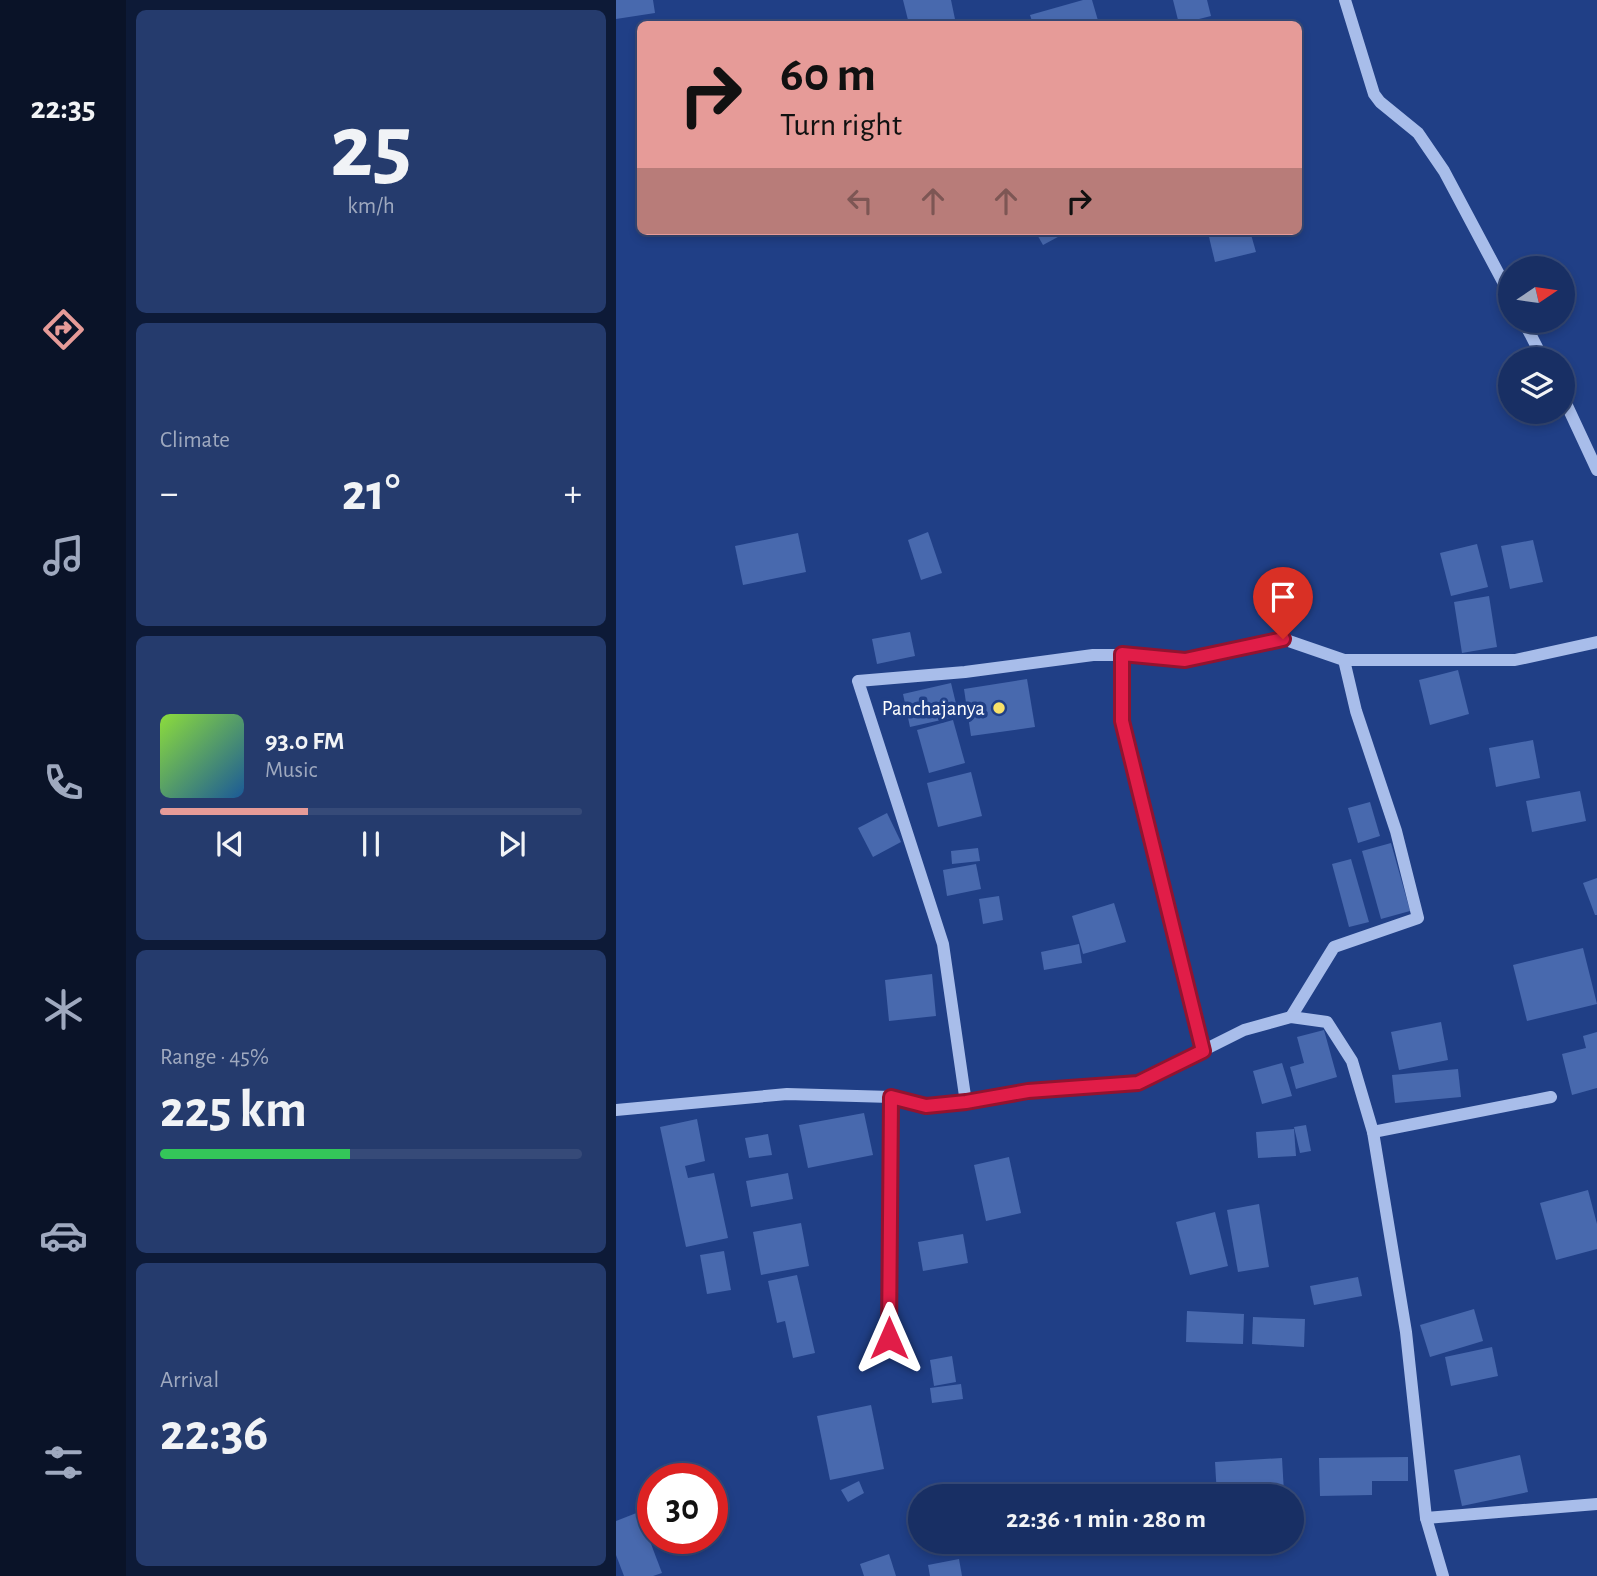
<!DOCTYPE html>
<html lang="en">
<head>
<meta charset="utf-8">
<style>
	:root { --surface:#182f64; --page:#253b6d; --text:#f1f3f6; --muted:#9fa9bf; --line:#364a78; --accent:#e69b98 }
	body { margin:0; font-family:"Alegreya Sans",sans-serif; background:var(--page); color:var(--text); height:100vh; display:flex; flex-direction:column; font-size:26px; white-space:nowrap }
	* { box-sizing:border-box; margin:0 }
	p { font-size:23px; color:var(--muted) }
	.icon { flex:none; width:38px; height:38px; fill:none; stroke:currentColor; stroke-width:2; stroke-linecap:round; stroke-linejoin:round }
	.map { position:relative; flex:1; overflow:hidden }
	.panel { display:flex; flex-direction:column; gap:10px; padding:10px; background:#0d1a37; width:490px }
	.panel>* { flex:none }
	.banner { position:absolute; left:21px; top:21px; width:665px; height:214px; border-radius:10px; box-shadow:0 4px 10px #0003,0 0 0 2px var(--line); background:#e69b98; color:#111; overflow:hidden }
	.needle { width:46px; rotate:77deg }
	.fabs { position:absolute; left:882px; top:256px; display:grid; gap:14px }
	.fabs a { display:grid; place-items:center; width:77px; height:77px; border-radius:50%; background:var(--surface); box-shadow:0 4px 10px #0003,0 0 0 2px var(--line); font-size:35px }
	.speed { position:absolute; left:21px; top:1463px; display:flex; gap:14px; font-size:35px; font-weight:700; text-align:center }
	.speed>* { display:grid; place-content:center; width:91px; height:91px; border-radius:50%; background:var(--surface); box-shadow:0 4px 10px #0003,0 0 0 2px var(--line); line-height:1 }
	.speed .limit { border:10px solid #d22; background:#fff; color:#111 }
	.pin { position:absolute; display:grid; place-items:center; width:60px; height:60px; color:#fff; margin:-72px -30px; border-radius:50% 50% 50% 0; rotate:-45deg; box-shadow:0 0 7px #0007 }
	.pin .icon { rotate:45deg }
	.me { position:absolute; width:77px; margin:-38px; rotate:0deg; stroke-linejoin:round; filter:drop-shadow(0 0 5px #0008) }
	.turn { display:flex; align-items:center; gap:24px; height:147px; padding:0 28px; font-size:32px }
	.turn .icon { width:91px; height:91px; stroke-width:2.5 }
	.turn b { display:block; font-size:49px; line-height:60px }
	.lanes { display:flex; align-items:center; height:66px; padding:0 28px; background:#0003; justify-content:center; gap:35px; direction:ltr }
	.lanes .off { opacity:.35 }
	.big { font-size:52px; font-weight:600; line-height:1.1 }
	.panel .tile { flex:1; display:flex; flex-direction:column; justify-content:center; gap:10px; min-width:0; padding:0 24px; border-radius:10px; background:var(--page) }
	.panel .dial { align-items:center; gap:0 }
	.dial b { font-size:91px; line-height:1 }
	.song { display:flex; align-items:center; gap:21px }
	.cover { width:84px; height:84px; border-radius:10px; background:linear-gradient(135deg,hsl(90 70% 55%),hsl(210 70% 35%)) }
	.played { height:7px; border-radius:4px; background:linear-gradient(90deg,var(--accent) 35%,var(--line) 35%) }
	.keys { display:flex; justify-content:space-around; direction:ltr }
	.heat { display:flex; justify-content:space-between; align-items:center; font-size:38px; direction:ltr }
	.charge { height:10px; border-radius:5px; background:linear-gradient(90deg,#34c759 45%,var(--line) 0) }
	.trip { position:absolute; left:292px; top:1484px; width:396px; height:70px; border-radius:35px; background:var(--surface); box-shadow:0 4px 10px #0003,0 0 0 2px var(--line); font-weight:600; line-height:70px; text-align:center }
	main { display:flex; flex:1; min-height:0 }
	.menu { display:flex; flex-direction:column; width:126px; justify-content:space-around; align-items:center; background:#0a1328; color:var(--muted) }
	.menu .icon { width:49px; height:49px }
	.menu .active { color:var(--accent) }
	.menu b { font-size:32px; color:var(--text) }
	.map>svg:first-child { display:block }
	.building { fill:#4869ae }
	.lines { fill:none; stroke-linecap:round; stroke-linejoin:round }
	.minor { stroke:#a8bdea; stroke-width:12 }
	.route-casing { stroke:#92132f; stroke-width:18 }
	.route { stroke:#e11d48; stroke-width:12 }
	.poi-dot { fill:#f8e169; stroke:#203f86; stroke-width:2.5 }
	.labels { text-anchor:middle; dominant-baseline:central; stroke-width:7; stroke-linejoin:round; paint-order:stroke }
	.poi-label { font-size:21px; fill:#fff; stroke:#203f86; text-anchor:end }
</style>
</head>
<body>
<main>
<nav class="menu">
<b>22:35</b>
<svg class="icon active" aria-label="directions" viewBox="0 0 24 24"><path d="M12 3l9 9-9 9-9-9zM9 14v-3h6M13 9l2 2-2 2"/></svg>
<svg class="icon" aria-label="music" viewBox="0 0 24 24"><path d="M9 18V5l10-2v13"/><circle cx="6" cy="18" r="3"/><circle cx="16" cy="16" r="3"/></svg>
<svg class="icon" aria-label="phone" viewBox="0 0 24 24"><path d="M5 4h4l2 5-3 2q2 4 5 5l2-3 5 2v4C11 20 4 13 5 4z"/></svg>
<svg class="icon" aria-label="climate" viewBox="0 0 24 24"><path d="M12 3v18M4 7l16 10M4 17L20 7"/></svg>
<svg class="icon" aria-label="car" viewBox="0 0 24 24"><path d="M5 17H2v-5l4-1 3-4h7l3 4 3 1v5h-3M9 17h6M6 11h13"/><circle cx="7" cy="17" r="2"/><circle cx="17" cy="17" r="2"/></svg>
<svg class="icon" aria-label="filters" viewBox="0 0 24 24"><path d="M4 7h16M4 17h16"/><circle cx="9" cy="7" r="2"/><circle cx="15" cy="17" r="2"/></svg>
</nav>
<section class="panel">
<div class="tile dial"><b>25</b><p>km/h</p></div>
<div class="tile"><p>Climate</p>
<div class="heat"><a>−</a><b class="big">21°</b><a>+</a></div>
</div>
<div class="tile">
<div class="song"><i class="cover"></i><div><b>93.0 FM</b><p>Music</p></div></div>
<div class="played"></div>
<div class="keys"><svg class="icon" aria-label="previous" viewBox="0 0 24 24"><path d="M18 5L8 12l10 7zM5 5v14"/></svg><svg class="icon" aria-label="pause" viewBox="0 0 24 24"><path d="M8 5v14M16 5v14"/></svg><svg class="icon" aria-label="next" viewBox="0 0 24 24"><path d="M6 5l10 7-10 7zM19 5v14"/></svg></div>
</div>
<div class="tile"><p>Range · 45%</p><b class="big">225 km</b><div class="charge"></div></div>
<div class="tile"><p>Arrival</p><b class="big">22:36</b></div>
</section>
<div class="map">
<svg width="981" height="1576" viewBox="0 0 981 1576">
	<rect width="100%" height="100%" fill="#203f86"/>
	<g class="building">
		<path d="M 0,0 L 37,0 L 39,13 L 0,19 Z"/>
		<path d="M 287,0 L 335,0 L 340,24 L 293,24 Z"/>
		<path d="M 467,0 L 476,0 L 483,24 L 417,24 L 414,15 Z"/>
		<path d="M 557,0 L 591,0 L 595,16 L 563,24 Z"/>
		<path d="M 419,231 L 453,231 L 427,245 Z"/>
		<path d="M 616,231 L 634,231 L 640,252 L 599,262 L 593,237 Z"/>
		<path d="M 312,532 L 326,573 L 305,580 L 292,540 Z"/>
		<path d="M 182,533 L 190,572 L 127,585 L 119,546 Z"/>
		<path d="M 917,540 L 927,582 L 894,589 L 885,546 Z"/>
		<path d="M 861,544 L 872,587 L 835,596 L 824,553 Z"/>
		<path d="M 873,596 L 881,647 L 846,653 L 838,602 Z"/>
		<path d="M 294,632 L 299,656 L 261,664 L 256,639 Z"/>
		<path d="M 842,670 L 853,714 L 814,725 L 803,680 Z"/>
		<path d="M 411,679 L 419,727 L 355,736 L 348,689 Z"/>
		<path d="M 335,683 L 343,716 L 294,727 L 287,694 Z"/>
		<path d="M 337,720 L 349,763 L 313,773 L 301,730 Z"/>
		<path d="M 917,740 L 924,778 L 880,787 L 873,748 Z"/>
		<path d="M 355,772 L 366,816 L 322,827 L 311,783 Z"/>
		<path d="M 964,791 L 970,821 L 916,832 L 910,801 Z"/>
		<path d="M 754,802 L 764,836 L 742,843 L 732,808 Z"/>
		<path d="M 271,813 L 285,842 L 257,857 L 242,828 Z"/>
		<path d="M 775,843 L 794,911 L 765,919 L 746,851 Z"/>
		<path d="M 362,848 L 364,861 L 336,864 L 335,851 Z"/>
		<path d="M 735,859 L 753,922 L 733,927 L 716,864 Z"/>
		<path d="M 360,864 L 365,889 L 331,896 L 327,870 Z"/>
		<path d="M 981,878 L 981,915 L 979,915 L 967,883 Z"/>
		<path d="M 383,896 L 387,920 L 367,924 L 363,899 Z"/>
		<path d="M 498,903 L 510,942 L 467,954 L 456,916 Z"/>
		<path d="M 463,944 L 466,963 L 428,970 L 425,952 Z"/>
		<path d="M 967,948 L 981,1004 L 911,1021 L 897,965 Z"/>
		<path d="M 316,974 L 320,1016 L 273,1021 L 269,980 Z"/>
		<path d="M 825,1022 L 832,1060 L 783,1070 L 775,1032 Z"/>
		<path d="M 708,1030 L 721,1077 L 680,1089 L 674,1067 L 688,1063 L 681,1037 Z"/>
		<path d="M 981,1032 L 981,1088 L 956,1095 L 946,1054 L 970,1048 L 967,1036 Z"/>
		<path d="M 666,1063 L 676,1096 L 646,1104 L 637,1071 Z"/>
		<path d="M 842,1069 L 845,1097 L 779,1103 L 776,1075 Z"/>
		<path d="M 248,1113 L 257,1155 L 192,1168 L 183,1125 Z"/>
		<path d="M 81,1119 L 89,1161 L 69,1166 L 72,1178 L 98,1173 L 112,1238 L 70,1247 L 44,1127 Z"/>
		<path d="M 690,1125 L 695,1151 L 684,1153 L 678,1127 Z"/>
		<path d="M 678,1129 L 680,1156 L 642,1158 L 640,1132 Z"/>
		<path d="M 152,1134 L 156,1155 L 133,1158 L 129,1138 Z"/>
		<path d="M 393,1157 L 405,1213 L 370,1221 L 358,1165 Z"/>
		<path d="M 172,1173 L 177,1199 L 135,1207 L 130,1181 Z"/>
		<path d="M 972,1190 L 981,1224 L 981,1249 L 940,1260 L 924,1203 Z"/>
		<path d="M 643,1204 L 653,1267 L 622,1272 L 611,1210 Z"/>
		<path d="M 599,1212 L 612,1266 L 574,1275 L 560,1222 Z"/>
		<path d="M 185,1223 L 193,1266 L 145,1275 L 137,1232 Z"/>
		<path d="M 347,1234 L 352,1263 L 307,1271 L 302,1242 Z"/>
		<path d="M 108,1251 L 115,1290 L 91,1294 L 84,1255 Z"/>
		<path d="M 181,1275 L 199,1353 L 177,1358 L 169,1321 L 161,1323 L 152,1281 Z"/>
		<path d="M 742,1277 L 746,1296 L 698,1305 L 694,1286 Z"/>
		<path d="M 858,1309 L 867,1341 L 814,1357 L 804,1325 Z"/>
		<path d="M 571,1311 L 628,1314 L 627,1344 L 570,1342 Z"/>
		<path d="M 637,1317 L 689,1319 L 688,1347 L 636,1344 Z"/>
		<path d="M 876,1347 L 882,1376 L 835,1386 L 829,1357 Z"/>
		<path d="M 336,1356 L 340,1382 L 318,1386 L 314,1360 Z"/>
		<path d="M 345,1384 L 347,1399 L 316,1403 L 314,1388 Z"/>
		<path d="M 255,1405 L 268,1469 L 214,1480 L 201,1416 Z"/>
		<path d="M 904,1455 L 912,1492 L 846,1506 L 838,1470 Z"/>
		<path d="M 792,1457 L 792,1481 L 756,1481 L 756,1495 L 704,1496 L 703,1458 Z"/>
		<path d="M 666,1458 L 668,1493 L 601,1496 L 599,1462 Z"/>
		<path d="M 243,1481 L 248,1493 L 232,1502 L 225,1490 Z"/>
		<path d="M 23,1512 L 46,1573 L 37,1576 L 8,1576 L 0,1555 L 0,1521 Z"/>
		<path d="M 273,1554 L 280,1576 L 248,1576 L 244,1564 Z"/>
		<path d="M 343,1559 L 346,1576 L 314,1576 L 312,1565 Z"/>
	</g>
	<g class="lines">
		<g class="minor">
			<path d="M 729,0 L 758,94 L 764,102 L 802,133 L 828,171 L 894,295"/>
			<path d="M 907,320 L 927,359"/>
			<path d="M 947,397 L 981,470"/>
			<path d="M 506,655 L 506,721 L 587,1051"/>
			<path d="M 675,1017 L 718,947 L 802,918 L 780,831 L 740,711 L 728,660"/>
			<path d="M 350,1103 L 327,944 L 242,681 L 349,672 L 477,655 L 506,655 L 569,660 L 667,639 L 728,660 L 899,660 L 981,642"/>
			<path d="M 0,1110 L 171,1094 L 275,1097 L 310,1106 L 350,1103 L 412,1091 L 522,1083 L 628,1030 L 675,1017 L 711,1022 L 736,1061 L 757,1132 L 790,1332 L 810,1518 L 827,1576"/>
			<path d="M 757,1132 L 935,1097"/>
			<path d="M 273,1338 L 275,1097"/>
			<path d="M 810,1518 L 981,1504"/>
		</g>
	</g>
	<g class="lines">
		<g class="route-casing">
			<path id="route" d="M 273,1338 L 275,1097 L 310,1106 L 350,1102 L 412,1091 L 522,1083 L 587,1051 L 506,721 L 506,654 L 569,660 L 667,639"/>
		</g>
		<use href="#route" class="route"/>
	</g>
	<circle class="poi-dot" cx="383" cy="708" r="7"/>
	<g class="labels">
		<g class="poi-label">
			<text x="369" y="708">Panchajanya</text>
		</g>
	</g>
</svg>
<div class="fabs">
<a><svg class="needle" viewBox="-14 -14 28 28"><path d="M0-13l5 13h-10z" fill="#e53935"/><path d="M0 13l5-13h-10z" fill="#9fa9bf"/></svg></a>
<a><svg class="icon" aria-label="layers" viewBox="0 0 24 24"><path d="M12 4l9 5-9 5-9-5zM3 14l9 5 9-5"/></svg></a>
</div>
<div class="speed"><div class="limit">30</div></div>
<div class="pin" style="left:667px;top:639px;background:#d93025"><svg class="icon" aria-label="arrive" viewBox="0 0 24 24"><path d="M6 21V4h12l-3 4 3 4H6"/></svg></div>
<svg class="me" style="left:273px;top:1338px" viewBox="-20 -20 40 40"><path d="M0-17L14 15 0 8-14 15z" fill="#e11d48" stroke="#fff" stroke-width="4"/></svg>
<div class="trip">22:36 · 1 min · 280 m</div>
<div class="banner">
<div class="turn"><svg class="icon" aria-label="right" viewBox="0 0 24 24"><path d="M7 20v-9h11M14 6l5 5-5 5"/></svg><div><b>60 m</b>Turn right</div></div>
<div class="lanes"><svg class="icon off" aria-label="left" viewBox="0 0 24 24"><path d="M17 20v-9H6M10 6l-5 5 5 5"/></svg><svg class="icon off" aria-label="ahead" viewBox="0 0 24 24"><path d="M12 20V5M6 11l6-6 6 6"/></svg><svg class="icon off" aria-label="ahead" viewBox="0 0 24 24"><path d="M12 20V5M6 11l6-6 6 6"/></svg><svg class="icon" aria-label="right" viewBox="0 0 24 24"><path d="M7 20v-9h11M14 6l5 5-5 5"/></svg></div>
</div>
</div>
</main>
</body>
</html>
